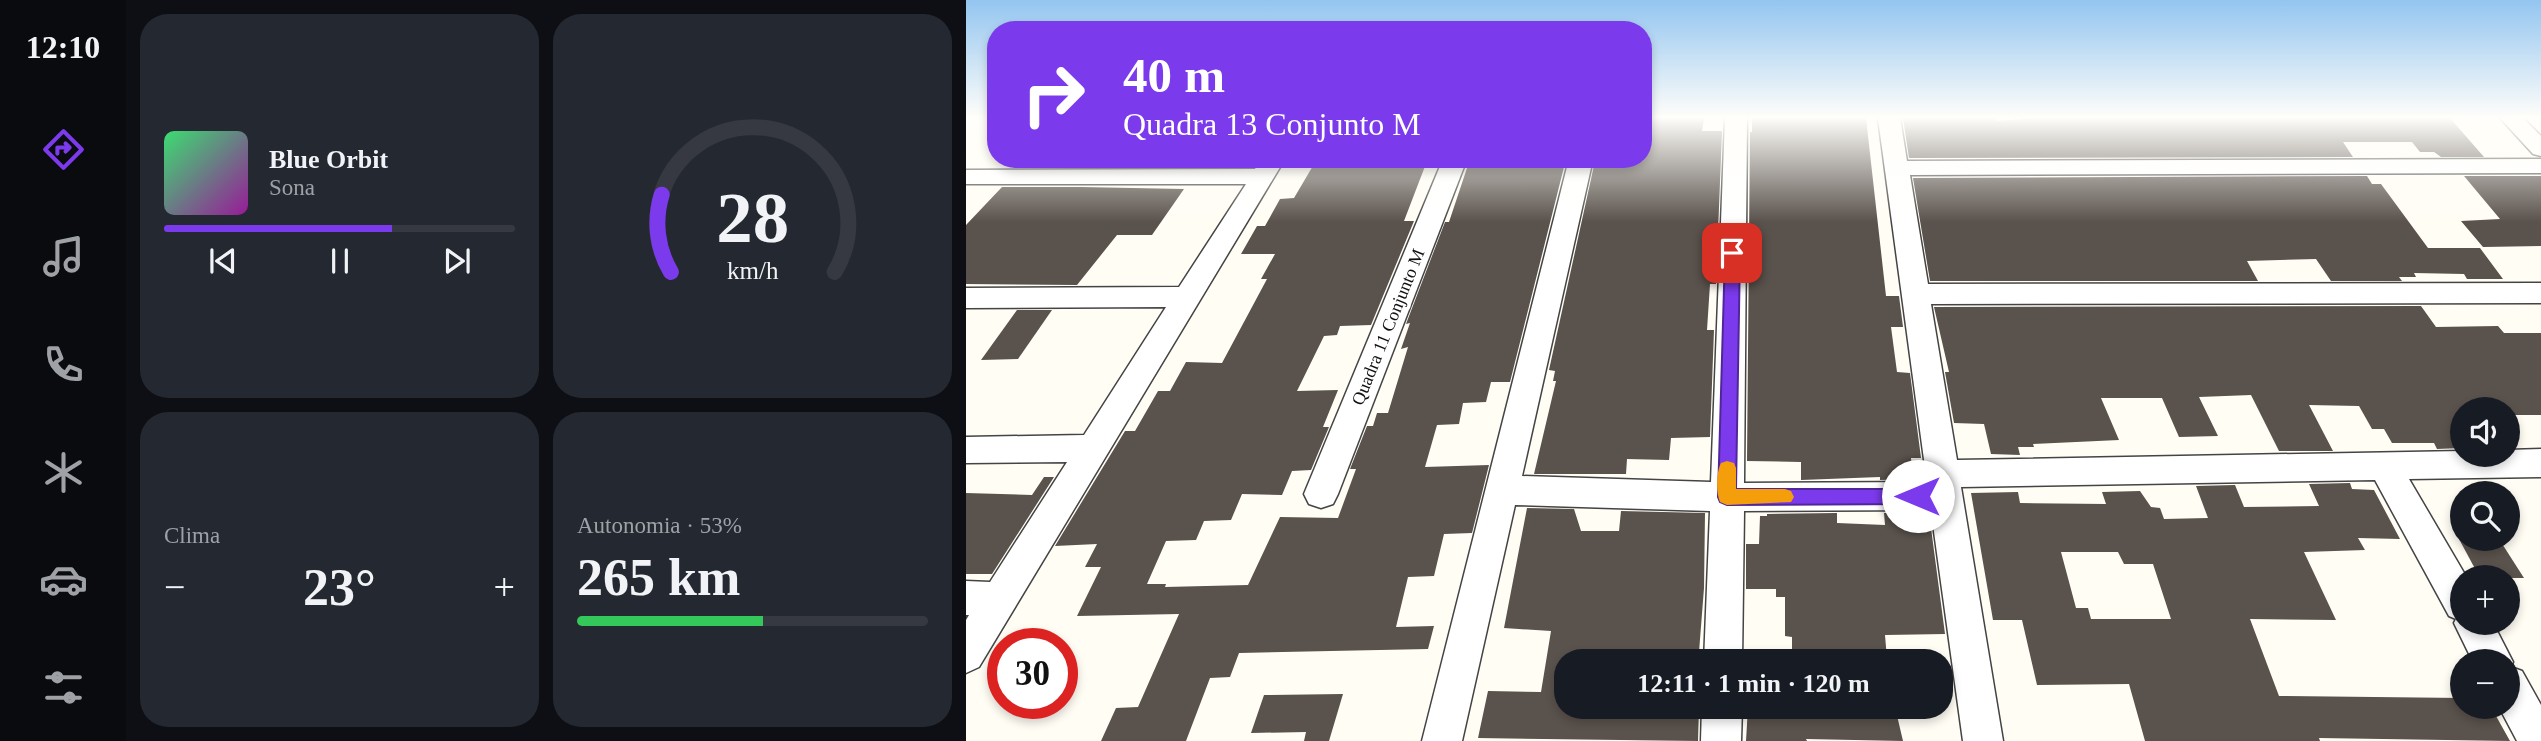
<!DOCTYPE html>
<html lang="pt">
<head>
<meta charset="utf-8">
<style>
	:root { --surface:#171b24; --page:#242831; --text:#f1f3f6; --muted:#9ea1a6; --line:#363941; --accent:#7c3aed }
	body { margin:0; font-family:"Times New Roman",serif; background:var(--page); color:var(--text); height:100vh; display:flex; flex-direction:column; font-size:26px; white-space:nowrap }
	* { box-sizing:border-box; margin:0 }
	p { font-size:23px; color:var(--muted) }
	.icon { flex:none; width:38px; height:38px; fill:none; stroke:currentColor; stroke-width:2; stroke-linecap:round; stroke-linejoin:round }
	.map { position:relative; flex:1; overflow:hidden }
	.panel { display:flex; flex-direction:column; gap:14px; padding:14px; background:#0d0f14; width:840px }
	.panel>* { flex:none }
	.guide { position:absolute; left:21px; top:21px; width:665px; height:147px; border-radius:28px; box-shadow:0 4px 10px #0003; background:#7c3aed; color:#fff; overflow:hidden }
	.tools { position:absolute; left:1484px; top:397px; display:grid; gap:14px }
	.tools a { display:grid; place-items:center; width:70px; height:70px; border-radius:50%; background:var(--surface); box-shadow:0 4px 10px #0003; font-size:35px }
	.speed { position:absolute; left:21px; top:628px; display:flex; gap:14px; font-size:35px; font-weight:700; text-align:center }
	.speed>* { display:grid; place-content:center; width:91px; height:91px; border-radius:50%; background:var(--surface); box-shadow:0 4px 10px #0003; line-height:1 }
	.speed .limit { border:10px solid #d22; background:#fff; color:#111 }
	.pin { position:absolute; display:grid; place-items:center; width:60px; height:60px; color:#fff; margin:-30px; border-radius:14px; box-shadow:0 4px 10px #0006 }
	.me { position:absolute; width:77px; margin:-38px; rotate:270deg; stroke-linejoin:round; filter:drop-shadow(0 0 5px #0008) }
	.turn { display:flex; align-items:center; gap:24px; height:147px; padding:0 21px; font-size:32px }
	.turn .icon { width:91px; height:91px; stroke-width:2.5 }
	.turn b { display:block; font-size:49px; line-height:60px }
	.big { font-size:52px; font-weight:700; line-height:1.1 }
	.panel .tile { flex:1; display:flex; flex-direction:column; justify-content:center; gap:10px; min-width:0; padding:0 24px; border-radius:28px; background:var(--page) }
	.panel .dial { align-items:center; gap:0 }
	.dial svg { height:182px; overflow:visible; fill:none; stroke:var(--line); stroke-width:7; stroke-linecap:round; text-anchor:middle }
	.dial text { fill:var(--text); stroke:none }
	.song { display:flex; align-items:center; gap:21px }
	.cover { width:84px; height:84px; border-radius:10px; background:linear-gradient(135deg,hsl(140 70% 55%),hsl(300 70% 35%)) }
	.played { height:7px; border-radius:4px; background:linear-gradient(90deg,var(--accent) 65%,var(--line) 65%) }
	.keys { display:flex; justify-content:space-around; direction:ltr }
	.heat { display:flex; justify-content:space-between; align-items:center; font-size:38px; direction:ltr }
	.charge { height:10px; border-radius:5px; background:linear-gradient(90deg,#34c759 53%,var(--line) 0) }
	.panel .tiles { flex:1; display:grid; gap:14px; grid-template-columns:repeat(2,1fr) }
	.trip { position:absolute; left:588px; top:649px; width:399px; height:70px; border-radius:28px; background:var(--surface); box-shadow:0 4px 10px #0003; font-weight:700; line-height:70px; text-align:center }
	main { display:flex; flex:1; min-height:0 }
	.tab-bar { display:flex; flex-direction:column; width:126px; justify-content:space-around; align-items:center; background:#090b0e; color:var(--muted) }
	.tab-bar .icon { width:49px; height:49px }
	.tab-bar .active { color:var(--accent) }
	.tab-bar b { font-size:32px; color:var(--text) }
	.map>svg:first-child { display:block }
	.building { fill:#5a524c; fill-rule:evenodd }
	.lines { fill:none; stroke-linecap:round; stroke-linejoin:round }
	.street-casing { stroke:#444; stroke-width:3 }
	.street { fill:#fff; fill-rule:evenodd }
	.route { fill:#7c3aed; stroke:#51269a; stroke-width:2 }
	.slow { fill:#f59e0b }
	.labels { text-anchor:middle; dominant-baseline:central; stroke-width:7; stroke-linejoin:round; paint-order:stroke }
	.street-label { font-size:18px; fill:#111; stroke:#fff }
</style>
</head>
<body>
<main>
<nav class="tab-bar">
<b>12:10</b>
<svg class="icon active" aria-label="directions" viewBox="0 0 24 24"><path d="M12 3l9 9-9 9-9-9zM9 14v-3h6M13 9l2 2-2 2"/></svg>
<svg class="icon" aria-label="music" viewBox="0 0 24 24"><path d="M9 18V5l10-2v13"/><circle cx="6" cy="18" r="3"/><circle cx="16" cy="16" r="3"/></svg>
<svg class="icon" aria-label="phone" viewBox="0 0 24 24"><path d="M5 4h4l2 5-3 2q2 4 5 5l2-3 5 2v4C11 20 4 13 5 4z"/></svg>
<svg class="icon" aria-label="climate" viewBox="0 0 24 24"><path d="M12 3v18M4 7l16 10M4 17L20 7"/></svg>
<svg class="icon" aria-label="car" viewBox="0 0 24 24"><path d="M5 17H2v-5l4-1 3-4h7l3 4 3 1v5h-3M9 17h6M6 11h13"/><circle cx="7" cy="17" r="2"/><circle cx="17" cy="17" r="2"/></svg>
<svg class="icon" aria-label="filters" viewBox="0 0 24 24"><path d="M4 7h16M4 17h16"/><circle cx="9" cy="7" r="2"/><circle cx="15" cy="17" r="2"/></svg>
</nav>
<section class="panel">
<div class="tiles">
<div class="tile">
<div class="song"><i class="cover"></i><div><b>Blue Orbit</b><p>Sona</p></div></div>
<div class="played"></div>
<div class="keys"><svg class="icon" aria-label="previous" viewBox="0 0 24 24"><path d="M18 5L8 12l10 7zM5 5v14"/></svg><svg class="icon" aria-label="pause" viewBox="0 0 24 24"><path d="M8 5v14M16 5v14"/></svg><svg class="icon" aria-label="next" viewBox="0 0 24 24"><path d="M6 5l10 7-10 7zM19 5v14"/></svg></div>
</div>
<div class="tile dial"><svg viewBox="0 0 100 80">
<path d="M14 69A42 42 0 1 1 86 69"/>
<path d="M14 69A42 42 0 0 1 10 35" stroke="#7c3aed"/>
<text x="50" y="56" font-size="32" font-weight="700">28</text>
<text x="50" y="72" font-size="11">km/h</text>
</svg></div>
<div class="tile"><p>Clima</p>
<div class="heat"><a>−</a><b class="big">23°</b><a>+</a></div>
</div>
<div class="tile"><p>Autonomia · 53%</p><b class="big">265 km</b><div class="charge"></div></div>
</div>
</section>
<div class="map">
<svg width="1575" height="741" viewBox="0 0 1575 741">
	<rect width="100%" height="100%" fill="#fffdf4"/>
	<g class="building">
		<path d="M 677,118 L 738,118 L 736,131 L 756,131 L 750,284 L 744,284 L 741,330 L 748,330 L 744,437 L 705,438 L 703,460 L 661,459 L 660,474 L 568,474 L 590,381 L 587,381 L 589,371 L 583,370 L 629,161 L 677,161 Z"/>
		<path d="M 786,118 L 900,118 L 920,296 L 933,296 L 937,327 L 925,327 L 931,372 L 944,373 L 955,458 L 945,458 L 947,479 L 914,480 L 914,477 L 835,480 L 835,462 L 781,461 L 784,132 L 786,132 Z"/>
		<path d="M 937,118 L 1030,118 L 1031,121 L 1066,118 L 1484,118 L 1518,157 L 1475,157 L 1468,152 L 1454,152 L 1446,142 L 1377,142 L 1387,157 L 943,158 Z"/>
		<path d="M 61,159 L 138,159 L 132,167 L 54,167 Z"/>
		<path d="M 351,159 L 461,161 L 438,221 L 448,221 L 405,325 L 374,326 L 371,335 L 358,336 L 331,391 L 372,390 L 357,427 L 363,427 L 345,470 L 326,471 L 316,495 L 276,494 L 265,520 L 238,521 L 230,540 L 200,541 L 181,584 L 200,584 L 199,587 L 282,585 L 314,517 L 372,518 L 390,469 L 384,469 L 401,426 L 407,426 L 411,413 L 422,413 L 442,347 L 435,349 L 444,323 L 440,324 L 479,222 L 483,222 L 504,159 L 600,159 L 544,382 L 525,382 L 520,402 L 497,403 L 493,424 L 471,425 L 459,467 L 523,465 L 506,533 L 478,534 L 468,576 L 442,577 L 430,627 L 468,626 L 462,649 L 273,653 L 264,677 L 244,678 L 220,741 L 135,741 L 150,708 L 172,707 L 213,614 L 111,616 L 135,567 L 119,567 L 131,544 L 89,546 L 159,431 L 169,431 L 192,391 L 204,391 L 220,362 L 256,363 L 301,279 L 295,279 L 309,254 L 275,254 L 291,226 L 299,226 L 314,199 L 328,198 Z"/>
		<path d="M 1401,176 L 1406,184 L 1415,184 L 1462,248 L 1514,248 L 1537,279 L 1501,279 L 1498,274 L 1448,273 L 1450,277 L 1433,277 L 1436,281 L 1365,281 L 1350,259 L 1281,261 L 1292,281 L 964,281 L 947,178 Z"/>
		<path d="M 1498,176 L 1575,176 L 1575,246 L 1517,247 L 1495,221 L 1534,219 Z"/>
		<path d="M 36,187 L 115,187 L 218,189 L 186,235 L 151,235 L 111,285 L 0,284 L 0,225 Z"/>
		<path d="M 1455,306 L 1470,327 L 1532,326 L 1538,333 L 1575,333 L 1575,415 L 1542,415 L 1542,410 L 1496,410 L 1496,448 L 1471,449 L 1468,443 L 1426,443 L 1418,429 L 1406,429 L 1393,406 L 1343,405 L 1367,451 L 1313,451 L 1285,395 L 1233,397 L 1252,436 L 1213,437 L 1196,398 L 1135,398 L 1153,440 L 1067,444 L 1068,447 L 1052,447 L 1054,455 L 1025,454 L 1018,424 L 988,423 L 979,372 L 983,372 L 968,307 Z"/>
		<path d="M 51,310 L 86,310 L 52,359 L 15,360 Z"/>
		<path d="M 78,477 L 88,477 L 26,574 L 0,574 L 0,493 L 66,495 Z"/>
		<path d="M 1384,483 L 1386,489 L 1408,490 L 1434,539 L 1392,538 L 1399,550 L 1338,552 L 1370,620 L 1284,619 L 1313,696 L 1496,698 L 1496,707 L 1525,707 L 1544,741 L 1353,738 L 1354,741 L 1179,741 L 1163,684 L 1071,685 L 1056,620 L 1027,620 L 1005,493 L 1052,492 L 1054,503 L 1140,504 L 1136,492 L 1174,491 L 1185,507 L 1194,508 L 1198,519 L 1242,518 L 1230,486 L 1269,485 L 1278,507 L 1353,506 L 1343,484 ZM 1095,552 L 1152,552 L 1158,564 L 1187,564 L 1205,619 L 1125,619 L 1122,608 L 1110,608 Z"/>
		<path d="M 561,508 L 608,509 L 615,531 L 653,531 L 655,511 L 739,513 L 738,588 L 733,652 L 672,652 L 671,662 L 600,662 L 600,707 L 733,707 L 732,741 L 512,738 L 522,691 L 575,692 L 585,631 L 538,628 Z"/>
		<path d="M 871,513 L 871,523 L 919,525 L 918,513 L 963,513 L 979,634 L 919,635 L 921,659 L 839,662 L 839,658 L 826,658 L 826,637 L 819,636 L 819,597 L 810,597 L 810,589 L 780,589 L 780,544 L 793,544 L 794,516 L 801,516 L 801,514 Z"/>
		<path d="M 1493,539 L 1533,539 L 1558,578 L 1514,578 Z"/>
		<path d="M 377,694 L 363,741 L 338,741 L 340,732 L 285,733 L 298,695 Z"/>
		<path d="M 782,707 L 929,707 L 937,741 L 840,739 L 841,741 L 780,741 Z"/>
	</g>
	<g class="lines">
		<g class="street-casing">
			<g id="street">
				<path d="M 759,118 L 781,118 L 778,483 L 961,482 L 912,118 L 934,118 L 941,161 L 1575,159 L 1575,173 L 944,175 L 962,284 L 1575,283 L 1575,303 L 965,304 L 991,460 L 1496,451 L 1496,455 L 1542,455 L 1542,450 L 1575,449 L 1575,477 L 1443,479 L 1501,578 L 1496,578 L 1496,623 L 1527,623 L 1547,662 L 1545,667 L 1556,671 L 1575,705 L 1575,741 L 1551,741 L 1533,707 L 1542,707 L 1542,662 L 1507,662 L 1488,623 L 1490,619 L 1483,616 L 1409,480 L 995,487 L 1037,741 L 997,741 L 965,510 L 778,511 L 776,662 L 738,662 L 744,511 L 549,505 L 496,741 L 456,741 L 603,159 L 627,159 L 556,476 L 745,482 Z"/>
				<path d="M 1534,118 L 1557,118 L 1575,136 L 1575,156 L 1567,154 Z"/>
				<path d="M 295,159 L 319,159 L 13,667 L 0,673 L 0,620 L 3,615 L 0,615 L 0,581 L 24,582 L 101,462 L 0,463 L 0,437 L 118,435 L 200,307 L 0,308 L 0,288 L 213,287 L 280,184 L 0,184 L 0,170 L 289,169 Z"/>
				<path d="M 477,159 L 501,159 L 372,494 L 367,504 L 355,508 L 343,504 L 338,494 Z"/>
				<path d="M 736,707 L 776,707 L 775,741 L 735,741 Z"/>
			</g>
		</g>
		<use href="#street" class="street"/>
	</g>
	<linearGradient id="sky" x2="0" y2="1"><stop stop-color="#93c5f0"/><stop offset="0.53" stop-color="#fffefa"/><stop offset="1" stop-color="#fffefa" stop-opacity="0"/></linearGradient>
	<rect width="1575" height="222" fill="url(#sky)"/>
	<path class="route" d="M 766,248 L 774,253 L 770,489 L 952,489 L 958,491 L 961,496 L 958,502 L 952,504 L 761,505 L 754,502 L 752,497 L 759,253 Z"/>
	<path class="slow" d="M 761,461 L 768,463 L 770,468 L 770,489 L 819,489 L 825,491 L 828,497 L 825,502 L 761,505 L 754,502 C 750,493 750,473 755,463 Z"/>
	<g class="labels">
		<g class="street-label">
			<text transform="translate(422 327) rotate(-68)">Quadra 11 Conjunto M</text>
		</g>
	</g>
</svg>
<div class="tools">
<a><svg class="icon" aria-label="sound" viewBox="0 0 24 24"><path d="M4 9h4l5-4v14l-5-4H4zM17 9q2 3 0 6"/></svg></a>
<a><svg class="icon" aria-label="search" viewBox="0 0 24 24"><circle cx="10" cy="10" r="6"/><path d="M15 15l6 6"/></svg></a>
<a>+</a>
<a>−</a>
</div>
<div class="speed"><div class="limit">30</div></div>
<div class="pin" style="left:766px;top:253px;background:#d93025"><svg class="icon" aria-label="arrive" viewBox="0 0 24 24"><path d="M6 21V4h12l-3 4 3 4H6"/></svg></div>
<svg class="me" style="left:952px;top:496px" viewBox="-20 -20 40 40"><circle r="19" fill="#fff"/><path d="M0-13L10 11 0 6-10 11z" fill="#7c3aed"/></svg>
<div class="trip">12:11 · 1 min · 120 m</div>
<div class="guide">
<div class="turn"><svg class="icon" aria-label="right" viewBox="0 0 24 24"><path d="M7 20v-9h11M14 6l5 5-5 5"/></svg><div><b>40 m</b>Quadra 13 Conjunto M</div></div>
</div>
</div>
</main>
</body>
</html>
